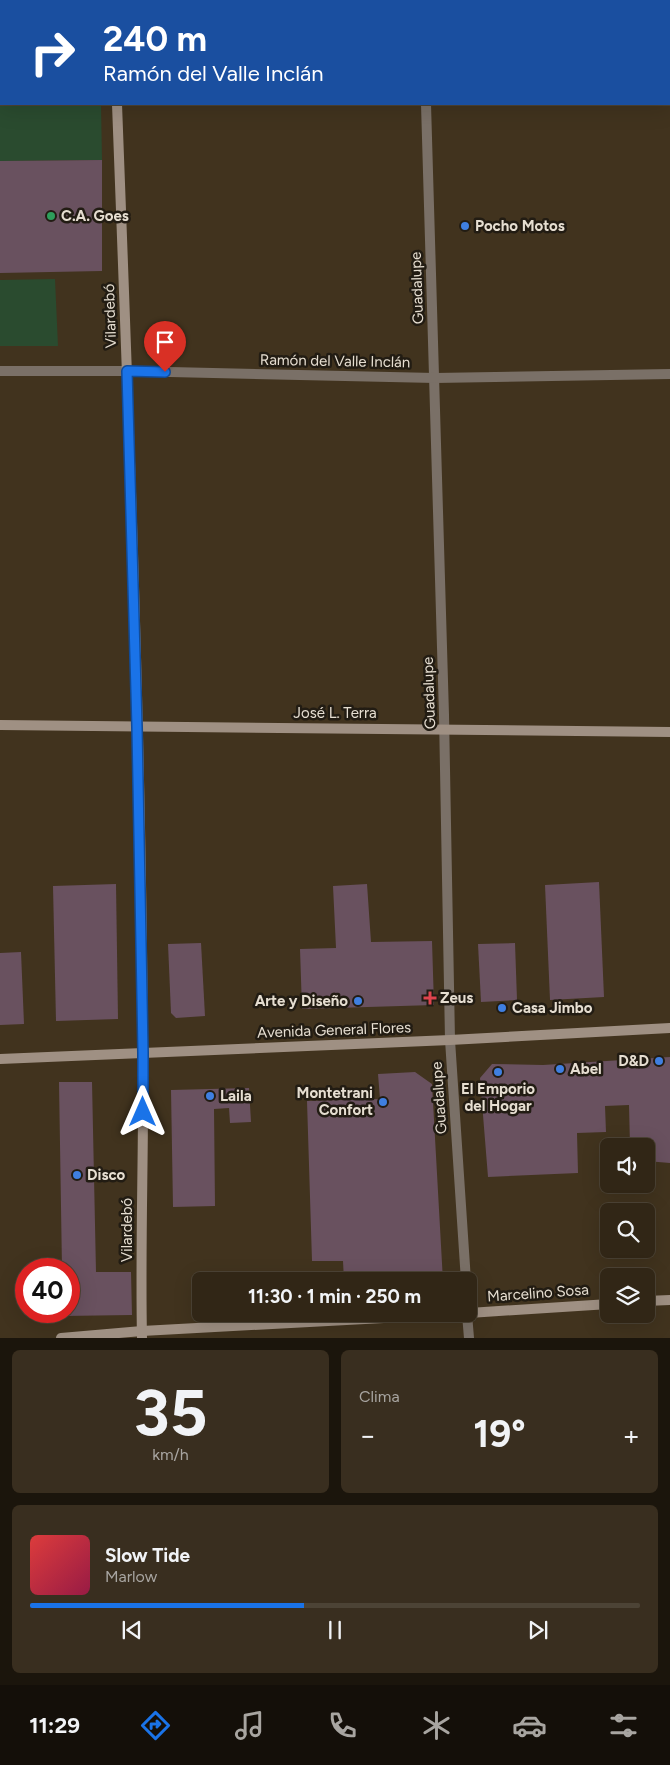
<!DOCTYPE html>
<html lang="es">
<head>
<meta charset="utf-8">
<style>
	:root { --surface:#312616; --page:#392e1f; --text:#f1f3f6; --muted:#a8a5a1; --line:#4c4335; --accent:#1a73e8 }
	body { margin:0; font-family:Figtree,sans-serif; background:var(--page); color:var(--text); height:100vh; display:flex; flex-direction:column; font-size:19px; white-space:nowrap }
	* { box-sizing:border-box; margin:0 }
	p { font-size:16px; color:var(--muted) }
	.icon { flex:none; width:28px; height:28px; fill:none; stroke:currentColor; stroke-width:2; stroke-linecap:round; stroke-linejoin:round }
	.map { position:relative; height:1338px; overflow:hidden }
	.drawer { display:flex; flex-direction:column; gap:12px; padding:12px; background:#1b150c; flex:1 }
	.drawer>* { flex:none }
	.hud { position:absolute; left:0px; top:0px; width:670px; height:105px; box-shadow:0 5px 20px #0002,0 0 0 1px var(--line); background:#1a4fa0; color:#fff; overflow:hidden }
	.controls { position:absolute; left:600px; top:1138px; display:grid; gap:10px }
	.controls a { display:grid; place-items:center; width:55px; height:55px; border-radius:8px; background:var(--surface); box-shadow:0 5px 20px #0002,0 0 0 1px var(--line); font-size:25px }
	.speed { position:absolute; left:15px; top:1258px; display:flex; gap:10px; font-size:25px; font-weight:700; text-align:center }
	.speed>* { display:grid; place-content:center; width:65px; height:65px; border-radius:50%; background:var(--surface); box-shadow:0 5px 20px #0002,0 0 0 1px var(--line); line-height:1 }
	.speed .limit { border:8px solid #d22; background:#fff; color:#111 }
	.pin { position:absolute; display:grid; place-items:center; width:42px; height:42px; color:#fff; margin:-51px -21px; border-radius:50% 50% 50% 0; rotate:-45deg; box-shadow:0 0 5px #0007 }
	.pin .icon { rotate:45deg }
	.me { position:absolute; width:55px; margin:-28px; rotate:0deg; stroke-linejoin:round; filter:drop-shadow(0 0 4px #0008) }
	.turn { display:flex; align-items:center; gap:18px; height:105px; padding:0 20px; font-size:22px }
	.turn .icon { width:65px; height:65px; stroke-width:2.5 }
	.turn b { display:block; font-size:35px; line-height:42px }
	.big { font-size:38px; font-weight:700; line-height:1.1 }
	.drawer .widget { flex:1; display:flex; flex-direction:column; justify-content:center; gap:8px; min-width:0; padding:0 18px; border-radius:8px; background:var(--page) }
	.drawer .dial { align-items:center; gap:0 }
	.dial b { font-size:65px; line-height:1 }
	.song { display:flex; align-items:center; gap:15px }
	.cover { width:60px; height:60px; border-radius:8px; background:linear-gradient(135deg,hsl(0 70% 55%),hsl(340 70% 35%)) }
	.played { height:5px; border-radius:2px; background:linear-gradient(90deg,var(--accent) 45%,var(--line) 45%) }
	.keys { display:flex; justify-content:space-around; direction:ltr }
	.heat { display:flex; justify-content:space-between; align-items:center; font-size:28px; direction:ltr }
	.drawer .tiles { flex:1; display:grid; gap:12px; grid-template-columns:1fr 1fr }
	.widget:last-child { grid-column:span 2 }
	.trip { position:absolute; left:192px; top:1272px; width:285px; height:50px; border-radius:8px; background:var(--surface); box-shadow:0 5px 20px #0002,0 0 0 1px var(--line); font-weight:700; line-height:50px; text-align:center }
	.tabs { display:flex; height:80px; justify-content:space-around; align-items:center; background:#140f09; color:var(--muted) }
	.tabs .icon { width:35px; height:35px }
	.tabs .current { color:var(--accent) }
	.tabs b { font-size:22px; color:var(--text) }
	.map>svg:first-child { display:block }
	.green { fill:#2a4b2f }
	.building { fill:#69515f }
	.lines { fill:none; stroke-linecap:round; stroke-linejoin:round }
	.street { stroke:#7a7067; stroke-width:10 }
	.secondary { stroke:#9f9083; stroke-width:10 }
	.route-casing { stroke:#114b97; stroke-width:12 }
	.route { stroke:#1a73e8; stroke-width:9 }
	.leisure-dot { fill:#2e9e5b; stroke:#221c13; stroke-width:2 }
	.shop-dot { fill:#3f7fe0; stroke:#221c13; stroke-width:2 }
	.health-dot { fill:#e0444e; stroke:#221c13; stroke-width:2 }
	.labels { text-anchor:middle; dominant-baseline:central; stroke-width:5; stroke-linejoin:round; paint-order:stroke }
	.poi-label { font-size:15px; font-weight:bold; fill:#e6ded1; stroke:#221c13; text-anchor:start }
	.street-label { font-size:15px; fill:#e6ded1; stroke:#221c13 }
</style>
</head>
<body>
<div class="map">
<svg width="670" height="1338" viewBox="0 0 670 1338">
	<rect width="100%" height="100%" fill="#41331e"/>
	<g class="green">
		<path d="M 0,68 L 1,104 L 101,104 L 102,160 L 0,161 Z"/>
		<path d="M 55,279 L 58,346 L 0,346 L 0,280 Z"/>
	</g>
	<g class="building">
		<path d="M 102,160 L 102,271 L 0,273 L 0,161 Z"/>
		<path d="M 599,882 L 604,997 L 550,1000 L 545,885 Z"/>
		<path d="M 116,884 L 118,1019 L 56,1021 L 53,886 Z"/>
		<path d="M 367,884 L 371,942 L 432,941 L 434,1005 L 302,1009 L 300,949 L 336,948 L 333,886 Z"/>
		<path d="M 201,943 L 205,1016 L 176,1018 L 171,1013 L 168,944 Z"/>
		<path d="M 515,943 L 517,1000 L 481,1002 L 478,944 Z"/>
		<path d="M 21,952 L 24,1024 L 0,1025 L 0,953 Z"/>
		<path d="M 670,1057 L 670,1163 L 646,1161 L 646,1146 L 630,1146 L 629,1105 L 605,1106 L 606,1132 L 577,1133 L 578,1173 L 488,1177 L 480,1078 L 492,1064 L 543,1065 Z"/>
		<path d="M 415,1072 L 432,1084 L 443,1281 L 344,1281 L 343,1261 L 312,1261 L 307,1101 L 380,1099 L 378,1074 Z"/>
		<path d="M 59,1082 L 92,1082 L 96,1272 L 131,1272 L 132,1315 L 63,1316 L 63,1311 L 69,1311 L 69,1269 L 62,1269 Z"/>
		<path d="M 249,1088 L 251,1122 L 230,1123 L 229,1108 L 214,1109 L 215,1206 L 173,1207 L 171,1090 Z"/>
	</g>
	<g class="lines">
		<g class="street">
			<path d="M 424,0 L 424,1"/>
			<path d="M 0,58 L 1,58"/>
			<path d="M 669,70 L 670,70"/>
			<path d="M 426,104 L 444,715 L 450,1040 L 466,1281"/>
			<path d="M 0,371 L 127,371 L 435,378 L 670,374"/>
			<path d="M 467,1314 L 469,1338"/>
		</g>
		<g class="secondary">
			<path d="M 114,0 L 114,1"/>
			<path d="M 117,104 C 129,420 141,736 143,1052 C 144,1147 140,1242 142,1338"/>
			<path d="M 0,725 L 670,732"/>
			<path d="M 0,1059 L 450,1040 L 670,1028"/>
			<path d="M 646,1301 L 670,1300"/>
			<path d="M 469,1313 L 609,1304"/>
			<path d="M 61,1338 L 142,1331 L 458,1314"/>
		</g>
	</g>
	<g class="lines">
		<g class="route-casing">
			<path id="route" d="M 143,1112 L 143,1052 L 137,727 L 127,371 L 165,372"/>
		</g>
		<use href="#route" class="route"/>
	</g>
	<circle class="leisure-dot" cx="51" cy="216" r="5"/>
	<g class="shop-dot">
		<circle cx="465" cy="226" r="5"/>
		<circle cx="358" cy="1001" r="5"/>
		<circle cx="502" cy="1008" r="5"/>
		<circle cx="659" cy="1061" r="5"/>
		<circle cx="560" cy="1069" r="5"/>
		<circle cx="498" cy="1072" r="5"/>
		<circle cx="210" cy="1096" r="5"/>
		<circle cx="383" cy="1102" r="5"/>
		<circle cx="77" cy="1175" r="5"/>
	</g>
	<path class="health-dot" d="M427.5 990.5h5v5h5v5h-5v5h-5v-5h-5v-5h5z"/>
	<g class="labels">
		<g class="poi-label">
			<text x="61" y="216">C.A. Goes</text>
			<text x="475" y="226">Pocho Motos</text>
			<text x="440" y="998">Zeus</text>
			<text x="348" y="1001" text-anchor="end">Arte y Diseño</text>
			<text x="512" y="1008">Casa Jimbo</text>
			<text x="649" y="1061" text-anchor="end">D&amp;D</text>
			<text x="570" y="1069">Abel</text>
			<text x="498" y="1089" text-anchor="middle">El Emporio<tspan x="498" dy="17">del Hogar</tspan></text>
			<text x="373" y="1093" text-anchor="end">Montetrani<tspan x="373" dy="17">Confort</tspan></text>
			<text x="220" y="1096">Laila</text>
			<text x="87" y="1175">Disco</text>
		</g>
		<g class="street-label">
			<text transform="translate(417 288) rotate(-92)">Guadalupe</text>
			<text transform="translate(110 316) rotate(-92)">Vilardebó</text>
			<text transform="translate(335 361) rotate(1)">Ramón del Valle Inclán</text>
			<text transform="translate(429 693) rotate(-92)">Guadalupe</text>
			<text x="335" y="713">José L. Terra</text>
			<text transform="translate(334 1030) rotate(-2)">Avenida General Flores</text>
			<text transform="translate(439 1098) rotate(-94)">Guadalupe</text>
			<text transform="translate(127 1230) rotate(-90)">Vilardebó</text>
			<text transform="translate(538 1293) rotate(-4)">Marcelino Sosa</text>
		</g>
	</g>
</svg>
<div class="controls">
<a><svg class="icon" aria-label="sound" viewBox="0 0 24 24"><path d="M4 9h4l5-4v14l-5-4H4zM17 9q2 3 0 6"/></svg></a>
<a><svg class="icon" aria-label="search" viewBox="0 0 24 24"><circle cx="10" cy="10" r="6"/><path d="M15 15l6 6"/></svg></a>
<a><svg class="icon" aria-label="layers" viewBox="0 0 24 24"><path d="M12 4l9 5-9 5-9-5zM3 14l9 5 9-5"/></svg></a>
</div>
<div class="speed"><div class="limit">40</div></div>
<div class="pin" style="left:165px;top:372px;background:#d93025"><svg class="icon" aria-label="arrive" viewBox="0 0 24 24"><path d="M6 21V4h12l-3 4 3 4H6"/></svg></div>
<svg class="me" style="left:143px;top:1112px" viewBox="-20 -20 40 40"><path d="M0-17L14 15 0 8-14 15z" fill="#1a73e8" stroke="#fff" stroke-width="4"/></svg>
<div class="trip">11:30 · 1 min · 250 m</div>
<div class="hud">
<div class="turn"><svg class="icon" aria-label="right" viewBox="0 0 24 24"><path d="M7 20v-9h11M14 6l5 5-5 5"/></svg><div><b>240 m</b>Ramón del Valle Inclán</div></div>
</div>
</div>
<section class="drawer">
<div class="tiles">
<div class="widget dial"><b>35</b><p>km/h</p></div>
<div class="widget"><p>Clima</p>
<div class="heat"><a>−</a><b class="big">19°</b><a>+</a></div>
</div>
<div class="widget">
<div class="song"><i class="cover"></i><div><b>Slow Tide</b><p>Marlow</p></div></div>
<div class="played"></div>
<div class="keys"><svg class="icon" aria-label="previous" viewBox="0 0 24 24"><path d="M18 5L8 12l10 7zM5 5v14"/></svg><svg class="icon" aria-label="pause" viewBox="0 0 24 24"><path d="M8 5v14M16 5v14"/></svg><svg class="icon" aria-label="next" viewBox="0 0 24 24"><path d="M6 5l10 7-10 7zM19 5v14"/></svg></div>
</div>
</div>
</section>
<nav class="tabs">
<b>11:29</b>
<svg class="icon current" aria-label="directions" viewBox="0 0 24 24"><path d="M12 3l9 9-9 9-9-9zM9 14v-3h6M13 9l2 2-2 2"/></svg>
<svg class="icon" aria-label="music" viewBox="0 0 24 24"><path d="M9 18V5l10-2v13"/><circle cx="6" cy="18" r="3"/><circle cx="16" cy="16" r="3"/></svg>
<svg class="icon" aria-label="phone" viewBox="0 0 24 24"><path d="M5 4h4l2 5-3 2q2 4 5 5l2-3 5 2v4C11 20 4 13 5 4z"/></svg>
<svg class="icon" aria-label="climate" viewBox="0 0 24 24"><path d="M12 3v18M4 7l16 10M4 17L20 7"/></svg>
<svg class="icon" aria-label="car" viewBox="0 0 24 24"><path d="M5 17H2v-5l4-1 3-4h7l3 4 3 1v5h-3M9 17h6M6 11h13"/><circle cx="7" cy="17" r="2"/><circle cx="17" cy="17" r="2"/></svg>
<svg class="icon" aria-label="filters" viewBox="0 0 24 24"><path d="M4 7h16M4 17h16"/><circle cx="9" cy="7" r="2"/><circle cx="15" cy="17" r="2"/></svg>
</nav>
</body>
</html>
